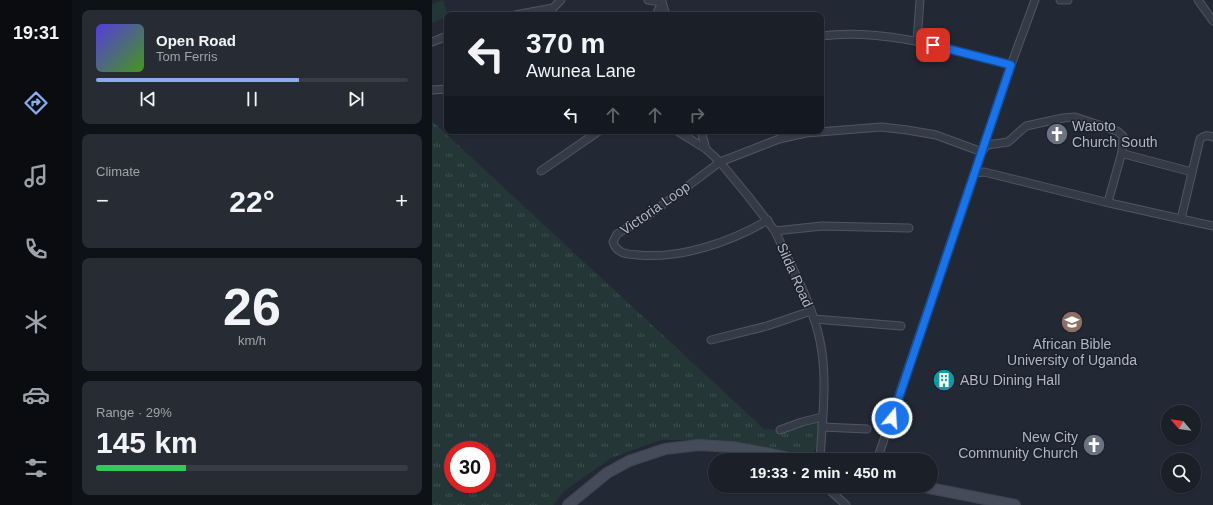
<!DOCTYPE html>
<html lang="en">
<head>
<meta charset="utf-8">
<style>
	:root { --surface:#1a1f28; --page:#272c34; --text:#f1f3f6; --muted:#9fa2a8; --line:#383d45; --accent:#89acee }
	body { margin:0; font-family:Helvetica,sans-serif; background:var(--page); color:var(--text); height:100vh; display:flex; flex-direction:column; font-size:15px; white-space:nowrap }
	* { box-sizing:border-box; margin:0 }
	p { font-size:13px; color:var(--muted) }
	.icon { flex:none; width:22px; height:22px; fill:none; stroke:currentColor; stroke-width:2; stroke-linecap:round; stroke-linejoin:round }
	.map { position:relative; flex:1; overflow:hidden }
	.details { display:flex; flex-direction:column; gap:10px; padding:10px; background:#0e1116; width:360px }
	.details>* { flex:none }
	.top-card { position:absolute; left:12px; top:12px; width:380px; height:122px; border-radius:8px; box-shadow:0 1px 3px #0004,0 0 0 1px var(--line); background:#1a1f28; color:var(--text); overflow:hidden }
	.needle { width:26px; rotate:299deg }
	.controls { position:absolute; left:729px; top:405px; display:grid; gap:8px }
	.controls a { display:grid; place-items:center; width:40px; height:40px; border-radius:50%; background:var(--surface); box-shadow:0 1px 3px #0004,0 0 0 1px var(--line); font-size:20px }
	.speed { position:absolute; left:12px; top:441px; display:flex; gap:8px; font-size:20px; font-weight:700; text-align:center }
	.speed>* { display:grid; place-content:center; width:52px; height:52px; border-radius:50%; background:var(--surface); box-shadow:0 1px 3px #0004,0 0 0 1px var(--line); line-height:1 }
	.speed .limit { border:6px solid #d22; background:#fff; color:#111 }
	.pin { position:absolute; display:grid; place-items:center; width:34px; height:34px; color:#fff; margin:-17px; border-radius:8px; box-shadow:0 2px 6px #0006 }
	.me { position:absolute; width:44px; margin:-22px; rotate:18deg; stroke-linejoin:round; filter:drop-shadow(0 0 3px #0008) }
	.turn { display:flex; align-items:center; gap:14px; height:84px; padding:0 16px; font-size:18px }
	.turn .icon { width:52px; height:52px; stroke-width:2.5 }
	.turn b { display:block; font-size:28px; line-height:34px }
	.lanes { display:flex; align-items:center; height:38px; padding:0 16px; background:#0003; justify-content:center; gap:20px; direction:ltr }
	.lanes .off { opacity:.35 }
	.big { font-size:30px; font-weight:800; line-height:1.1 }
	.details .card { flex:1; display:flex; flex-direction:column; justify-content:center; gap:6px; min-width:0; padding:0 14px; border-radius:8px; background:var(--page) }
	.details .dial { align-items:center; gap:0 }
	.dial b { font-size:52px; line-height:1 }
	.song { display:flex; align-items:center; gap:12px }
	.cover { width:48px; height:48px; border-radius:6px; background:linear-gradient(135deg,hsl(250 70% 55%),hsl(100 70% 35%)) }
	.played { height:4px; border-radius:2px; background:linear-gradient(90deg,var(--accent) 65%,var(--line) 65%) }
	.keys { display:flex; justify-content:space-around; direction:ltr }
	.heat { display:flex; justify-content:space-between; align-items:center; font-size:22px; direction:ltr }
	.charge { height:6px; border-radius:3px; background:linear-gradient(90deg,#34c759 29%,var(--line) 0) }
	.trip { position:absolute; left:276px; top:453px; width:230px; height:40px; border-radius:20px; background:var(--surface); box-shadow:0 1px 3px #0004,0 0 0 1px var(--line); font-weight:800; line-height:40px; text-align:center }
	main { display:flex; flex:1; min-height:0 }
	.tab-bar { display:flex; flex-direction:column; width:72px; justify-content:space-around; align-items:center; background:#0a0c10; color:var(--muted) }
	.tab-bar .icon { width:28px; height:28px }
	.tab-bar .active { color:var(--accent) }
	.tab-bar b { font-size:18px; color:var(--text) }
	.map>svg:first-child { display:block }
	.grass { fill:url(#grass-tufts); fill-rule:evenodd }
	.garden { fill:#253637 }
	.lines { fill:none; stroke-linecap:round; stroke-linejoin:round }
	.street-casing { stroke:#505661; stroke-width:9 }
	.secondary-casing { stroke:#3f4550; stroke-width:12 }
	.street { stroke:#353b46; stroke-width:7 }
	.secondary { stroke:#444b59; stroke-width:10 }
	.route-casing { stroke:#114b97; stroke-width:10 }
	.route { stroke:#1a73e8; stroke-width:7 }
	.labels { text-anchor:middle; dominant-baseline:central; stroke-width:3; stroke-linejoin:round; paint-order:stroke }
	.poi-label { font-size:14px; fill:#b0b6c3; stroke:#1b212b; text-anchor:start }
	.street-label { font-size:14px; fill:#b0b6c3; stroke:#1b212b }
</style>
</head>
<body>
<main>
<nav class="tab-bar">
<b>19:31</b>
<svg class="icon active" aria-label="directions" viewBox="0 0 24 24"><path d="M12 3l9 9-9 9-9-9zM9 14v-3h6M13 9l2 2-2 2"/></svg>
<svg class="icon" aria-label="music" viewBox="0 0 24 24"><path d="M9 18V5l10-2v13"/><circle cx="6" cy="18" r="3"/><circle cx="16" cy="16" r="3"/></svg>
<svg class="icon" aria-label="phone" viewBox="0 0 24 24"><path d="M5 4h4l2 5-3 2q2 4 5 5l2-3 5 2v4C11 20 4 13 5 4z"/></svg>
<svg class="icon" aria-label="climate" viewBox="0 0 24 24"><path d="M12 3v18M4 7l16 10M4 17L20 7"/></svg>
<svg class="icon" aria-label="car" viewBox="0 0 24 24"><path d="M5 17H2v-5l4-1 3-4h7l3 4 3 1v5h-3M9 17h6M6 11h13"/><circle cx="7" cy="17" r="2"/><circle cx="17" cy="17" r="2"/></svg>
<svg class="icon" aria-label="filters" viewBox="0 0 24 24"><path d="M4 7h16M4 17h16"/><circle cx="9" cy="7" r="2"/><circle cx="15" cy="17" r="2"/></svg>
</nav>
<section class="details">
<div class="card">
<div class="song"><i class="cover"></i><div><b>Open Road</b><p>Tom Ferris</p></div></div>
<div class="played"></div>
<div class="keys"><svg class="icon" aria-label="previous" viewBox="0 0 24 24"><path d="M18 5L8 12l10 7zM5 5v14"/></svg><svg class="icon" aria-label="pause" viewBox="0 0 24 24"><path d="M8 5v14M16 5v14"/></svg><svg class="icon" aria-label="next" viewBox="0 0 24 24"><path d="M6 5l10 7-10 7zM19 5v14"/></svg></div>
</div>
<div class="card"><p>Climate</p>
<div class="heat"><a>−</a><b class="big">22°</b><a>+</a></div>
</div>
<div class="card dial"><b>26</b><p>km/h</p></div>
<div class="card"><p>Range · 29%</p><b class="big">145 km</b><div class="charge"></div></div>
</section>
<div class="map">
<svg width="781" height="505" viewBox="0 0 781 505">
	<defs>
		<pattern id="grass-tufts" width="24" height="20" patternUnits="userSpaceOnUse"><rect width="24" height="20" fill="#253637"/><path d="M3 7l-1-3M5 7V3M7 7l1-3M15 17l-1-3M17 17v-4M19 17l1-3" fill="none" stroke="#425152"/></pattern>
	</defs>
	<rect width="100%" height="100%" fill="#222935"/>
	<path class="grass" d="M 0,121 L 332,429 L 343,430 L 348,433 L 354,432 L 369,425 L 386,420 C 387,426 386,431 385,437 C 384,449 384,456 369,454 L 281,440 L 228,440 L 179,458 L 132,491 L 121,505 L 0,505 ZM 21,450 L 55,450 L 55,484 L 21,484 Z"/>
	<path class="garden" d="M 11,0 L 16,15 L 15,15 L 15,17 L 0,23 L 0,4 Z"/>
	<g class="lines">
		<g class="street-casing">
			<g id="street">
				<path d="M 216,0 L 230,2 L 224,15"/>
				<path d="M 628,0 L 636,0"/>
				<path d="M 766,0 L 781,21"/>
				<path d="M 230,2 L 234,15"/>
				<path d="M 83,15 L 121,8 L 129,0"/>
				<path d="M 389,36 C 453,28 517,49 579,65"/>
				<path d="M 485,41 L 488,0"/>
				<path d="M 0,42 L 15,36"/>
				<path d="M 0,90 L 15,89"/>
				<path d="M 245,131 L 274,149 L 288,162 L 316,196 L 343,231 C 358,264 381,305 388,341 C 396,378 390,422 388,460"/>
				<path d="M 269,131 L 274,149"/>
				<path d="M 109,171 L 167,131"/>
				<path d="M 543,173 L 552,172 L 673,202 L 781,226"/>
				<path d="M 676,202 L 690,152"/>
				<path d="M 749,219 L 768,139 C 773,135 775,135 781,137"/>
				<path d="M 336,220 C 299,242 249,259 206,255 C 195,254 185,254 181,242 L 185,234 L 217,215 L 288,162 L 347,139 L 374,133 L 449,127 L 475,130 L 504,135 L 550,152 L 555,145 L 576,142 L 594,126 L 631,118 L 643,117 L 685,131 L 691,136 L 690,152 L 692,154 L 760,172"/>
				<path d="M 343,231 L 390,226 L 477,228"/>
				<path d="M 382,319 L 469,326"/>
				<path d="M 279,340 L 335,326 L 379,311"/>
				<path d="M 390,427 L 435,429"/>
				<path d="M 348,430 L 370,422 L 390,417"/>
				<path d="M 445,460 L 579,65 L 603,0"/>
				<path d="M 393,486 L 414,505"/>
			</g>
		</g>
		<g class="secondary-casing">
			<g id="secondary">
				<path d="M 487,486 L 583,505"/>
				<path d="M 136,505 L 175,473 L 197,461 L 233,449 L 267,445 L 300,447 L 339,454 L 367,460"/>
			</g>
		</g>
		<use href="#street" class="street"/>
		<use href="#secondary" class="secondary"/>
	</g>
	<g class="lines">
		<g class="route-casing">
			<path id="route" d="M 460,418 L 579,65 L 501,45"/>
		</g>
		<use href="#route" class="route"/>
	</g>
	<defs>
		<g id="church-disc" transform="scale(1.15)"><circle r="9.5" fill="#6b7280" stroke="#1b212b"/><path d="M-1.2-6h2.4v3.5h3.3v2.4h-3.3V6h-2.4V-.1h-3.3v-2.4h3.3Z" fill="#fff"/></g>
		<g id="university-disc" transform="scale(1.15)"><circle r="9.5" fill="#8d6e63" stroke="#1b212b"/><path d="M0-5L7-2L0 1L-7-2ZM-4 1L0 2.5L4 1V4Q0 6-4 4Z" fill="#fff"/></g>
		<g id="building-disc" transform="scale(1.15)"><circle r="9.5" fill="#0f9aa8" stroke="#1b212b"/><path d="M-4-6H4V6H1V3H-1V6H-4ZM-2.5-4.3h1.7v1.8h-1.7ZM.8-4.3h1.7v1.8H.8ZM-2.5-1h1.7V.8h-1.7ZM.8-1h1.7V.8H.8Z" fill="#fff"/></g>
	</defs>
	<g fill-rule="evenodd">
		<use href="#church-disc" x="625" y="134"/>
		<use href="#university-disc" x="640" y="322"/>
		<use href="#building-disc" x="512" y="380"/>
		<use href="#church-disc" x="662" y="445"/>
	</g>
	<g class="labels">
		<g class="poi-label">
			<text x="640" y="126">Watoto<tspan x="640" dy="16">Church South</tspan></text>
			<text x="640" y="344" text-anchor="middle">African Bible<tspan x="640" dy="16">University of Uganda</tspan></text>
			<text x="528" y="380">ABU Dining Hall</text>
			<text x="646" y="437" text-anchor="end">New City<tspan x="646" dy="16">Community Church</tspan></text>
		</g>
		<g class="street-label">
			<text transform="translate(223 208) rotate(-35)">Victoria Loop</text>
			<text transform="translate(363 275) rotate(66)">Silda Road</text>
		</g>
	</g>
</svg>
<div class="controls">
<a><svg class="needle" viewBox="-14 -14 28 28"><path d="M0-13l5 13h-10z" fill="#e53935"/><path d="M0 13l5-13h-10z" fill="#9fa2a8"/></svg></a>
<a><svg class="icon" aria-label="search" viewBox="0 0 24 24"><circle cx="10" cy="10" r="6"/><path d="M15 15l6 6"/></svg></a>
</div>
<div class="speed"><div class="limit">30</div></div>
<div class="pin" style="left:501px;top:45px;background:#d93025"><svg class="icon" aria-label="arrive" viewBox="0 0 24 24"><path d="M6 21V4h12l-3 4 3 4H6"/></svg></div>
<svg class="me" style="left:460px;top:418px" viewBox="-20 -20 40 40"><circle r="17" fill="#1a73e8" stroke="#fff" stroke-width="3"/><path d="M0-11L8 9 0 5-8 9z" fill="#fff"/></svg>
<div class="trip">19:33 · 2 min · 450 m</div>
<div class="top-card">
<div class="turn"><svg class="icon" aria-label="left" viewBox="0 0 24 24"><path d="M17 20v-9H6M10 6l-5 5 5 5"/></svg><div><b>370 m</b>Awunea Lane</div></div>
<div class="lanes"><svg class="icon" aria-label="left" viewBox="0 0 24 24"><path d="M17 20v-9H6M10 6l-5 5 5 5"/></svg><svg class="icon off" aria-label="ahead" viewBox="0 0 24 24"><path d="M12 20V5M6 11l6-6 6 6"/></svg><svg class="icon off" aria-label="ahead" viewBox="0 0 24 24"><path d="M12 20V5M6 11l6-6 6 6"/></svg><svg class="icon off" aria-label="right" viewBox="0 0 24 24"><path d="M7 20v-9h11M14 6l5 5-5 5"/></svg></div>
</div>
</div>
</main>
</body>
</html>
